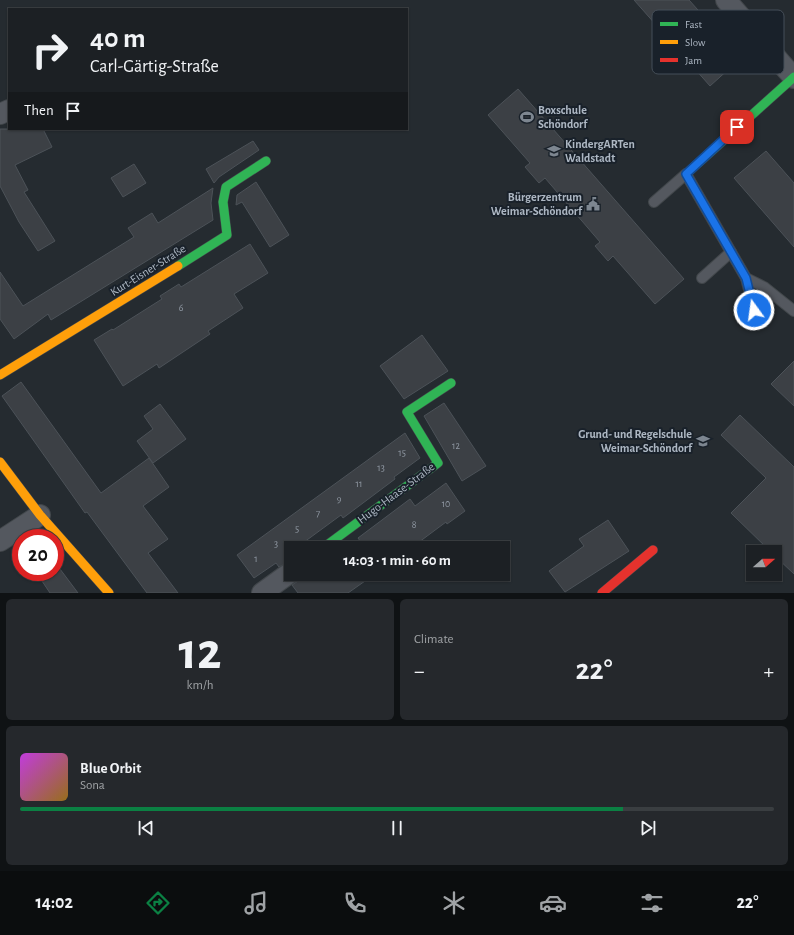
<!DOCTYPE html>
<html lang="en">
<head>
<meta charset="utf-8">
<style>
	:root { --surface:#1c2024; --page:#25282c; --text:#f1f3f6; --muted:#a0a3a6; --line:#3a3e41; --accent:#0b8043 }
	body { margin:0; font-family:"Alegreya Sans",sans-serif; background:var(--page); color:var(--text); height:100vh; display:flex; flex-direction:column; font-size:15px; white-space:nowrap }
	* { box-sizing:border-box; margin:0 }
	p { font-size:13px; color:var(--muted) }
	.icon { flex:none; width:22px; height:22px; fill:none; stroke:currentColor; stroke-width:2; stroke-linecap:round; stroke-linejoin:round }
	.map { position:relative; height:593px; overflow:hidden }
	.drawer { display:flex; flex-direction:column; gap:6px; padding:6px; background:#0f1214; flex:1 }
	.drawer>* { flex:none }
	.guide { position:absolute; left:8px; top:8px; width:400px; height:122px; border-radius:0px; box-shadow:0 1px 3px #0004,0 0 0 1px var(--line); background:#1c2024; color:var(--text); overflow:hidden }
	.needle { width:26px; rotate:69deg }
	.fabs { position:absolute; left:746px; top:545px; display:grid; gap:8px }
	.fabs a { display:grid; place-items:center; width:36px; height:36px; border-radius:0px; background:var(--surface); box-shadow:0 1px 3px #0004,0 0 0 1px var(--line); font-size:20px }
	.speed { position:absolute; left:12px; top:529px; display:flex; gap:8px; font-size:20px; font-weight:700; text-align:center }
	.speed>* { display:grid; place-content:center; width:52px; height:52px; border-radius:50%; background:var(--surface); box-shadow:0 1px 3px #0004,0 0 0 1px var(--line); line-height:1 }
	.speed .limit { border:6px solid #d22; background:#fff; color:#111 }
	.pin { position:absolute; display:grid; place-items:center; width:34px; height:34px; color:#fff; margin:-17px; border-radius:8px; box-shadow:0 2px 6px #0006 }
	.me { position:absolute; width:44px; margin:-22px; rotate:346deg; stroke-linejoin:round; filter:drop-shadow(0 0 3px #0008) }
	.turn { display:flex; align-items:center; gap:14px; height:84px; padding:0 16px; font-size:18px }
	.turn .icon { width:52px; height:52px; stroke-width:2.5 }
	.turn b { display:block; font-size:28px; line-height:34px }
	.then { display:flex; align-items:center; height:38px; padding:0 16px; background:#0003; gap:8px; font-size:15px }
	.big { font-size:30px; font-weight:700; line-height:1.1 }
	.drawer .card { flex:1; display:flex; flex-direction:column; justify-content:center; gap:6px; min-width:0; padding:0 14px; border-radius:6px; background:var(--page) }
	.drawer .dial { align-items:center; gap:0 }
	.dial b { font-size:52px; line-height:1 }
	.song { display:flex; align-items:center; gap:12px }
	.cover { width:48px; height:48px; border-radius:6px; background:linear-gradient(135deg,hsl(290 70% 55%),hsl(40 70% 35%)) }
	.played { height:4px; border-radius:2px; background:linear-gradient(90deg,var(--accent) 80%,var(--line) 80%) }
	.keys { display:flex; justify-content:space-around; direction:ltr }
	.heat { display:flex; justify-content:space-between; align-items:center; font-size:22px; direction:ltr }
	.drawer .tiles { flex:1; display:grid; gap:6px; grid-template-columns:1fr 1fr }
	.card:last-child { grid-column:span 2 }
	.trip { position:absolute; left:284px; top:541px; width:226px; height:40px; border-radius:0px; background:var(--surface); box-shadow:0 1px 3px #0004,0 0 0 1px var(--line); font-weight:700; line-height:40px; text-align:center }
	.tabs { display:flex; height:64px; justify-content:space-around; align-items:center; background:#0b0d0e; color:var(--muted) }
	.tabs .icon { width:28px; height:28px }
	.tabs .active { color:var(--accent) }
	.tabs b { font-size:18px; color:var(--text) }
	.map>svg:first-child { display:block }
	.building { fill:#3c4045; stroke:#4c5258 }
	.lines { fill:none; stroke-linecap:round; stroke-linejoin:round }
	.lane-casing { stroke:#42474b; stroke-width:12 }
	.street-casing { stroke:#42474b; stroke-width:22 }
	.fast-casing { stroke:#42474b; stroke-width:10 }
	.slow-casing { stroke:#42474b; stroke-width:10 }
	.jam-casing { stroke:#42474b; stroke-width:10 }
	.lane { stroke:#54585f; stroke-width:10 }
	.street { stroke:#54585f; stroke-width:20 }
	.fast { stroke:#30b455; stroke-width:9 }
	.slow { stroke:#ff9f0a; stroke-width:9 }
	.jam { stroke:#e5322d; stroke-width:9 }
	.route-casing { stroke:#114b97; stroke-width:10 }
	.route { stroke:#1a73e8; stroke-width:7 }
	.labels { text-anchor:middle; dominant-baseline:central; stroke-width:4; stroke-linejoin:round; paint-order:stroke }
	.number-label { font-size:10px; fill:#9199a4 }
	.poi-label { font-size:12px; font-weight:bold; fill:#adb7c3; stroke:#19212a; text-anchor:start }
	.street-label { font-size:12px; fill:#adb7c3; stroke:#19212a }
	.key { fill:#19212a; stroke:#454e58; stroke-width:1 }
	.key-label { font-size:11px; fill:#adb7c3 }
</style>
</head>
<body>
<div class="map">
<svg width="794" height="593" viewBox="0 0 794 593">
	<rect width="100%" height="100%" fill="#252b30"/>
	<g class="building">
		<path d="M 634,0 L 689,0 L 741,58 L 710,86 Z"/>
		<path d="M 518,89 L 684,279 L 655,304 L 613,256 L 608,261 L 595,246 L 600,242 L 545,178 L 539,183 L 525,167 L 530,163 L 488,115 Z"/>
		<path d="M 0,129 L 43,129 L 52,147 L 15,165 L 28,190 L 24,192 L 55,241 L 38,251 L 19,222 L 0,186 Z"/>
		<path d="M 253,141 L 259,150 L 219,177 L 214,183 L 206,169 Z"/>
		<path d="M 766,151 L 794,183 L 794,247 L 734,178 Z"/>
		<path d="M 134,164 L 146,183 L 123,197 L 111,178 Z"/>
		<path d="M 256,182 L 289,235 L 270,247 L 242,202 L 236,205 L 237,195 Z"/>
		<path d="M 213,188 L 211,203 L 213,220 L 51,320 L 48,314 L 14,339 L 0,319 L 0,272 L 23,306 L 134,237 L 128,228 L 152,213 L 158,223 Z"/>
		<path d="M 250,244 L 268,273 L 234,294 L 243,308 L 208,331 L 210,334 L 159,368 L 157,364 L 123,386 L 94,340 L 112,329 L 113,330 L 162,299 L 160,296 L 179,284 L 181,287 Z"/>
		<path d="M 422,335 L 448,371 L 404,399 L 380,366 Z"/>
		<path d="M 794,361 L 794,406 L 771,384 Z"/>
		<path d="M 21,382 L 101,493 L 149,458 L 169,487 L 143,506 L 168,539 L 148,553 L 178,593 L 147,593 L 87,512 L 85,513 L 2,396 Z"/>
		<path d="M 444,403 L 486,466 L 462,481 L 424,416 Z"/>
		<path d="M 160,404 L 186,439 L 153,463 L 137,441 L 153,429 L 144,416 Z"/>
		<path d="M 740,415 L 794,467 L 794,574 L 775,556 L 775,552 L 771,552 L 731,513 L 766,478 L 721,435 Z"/>
		<path d="M 405,433 L 420,458 L 394,477 L 395,479 L 343,518 L 341,515 L 296,548 L 291,548 L 291,561 L 279,567 L 276,563 L 254,578 L 237,555 Z"/>
		<path d="M 446,483 L 465,511 L 447,524 L 446,522 L 411,548 L 365,548 L 358,538 L 410,499 L 415,506 Z"/>
		<path d="M 608,520 L 629,551 L 565,592 L 549,571 L 584,546 L 579,539 Z"/>
		<path d="M 55,561 L 57,565 L 78,593 L 50,593 L 36,572 L 55,572 Z"/>
		<path d="M 302,574 L 375,574 L 348,593 L 298,593 L 292,585 L 298,581 Z"/>
	</g>
	<g class="lines">
		<g class="lane-casing">
			<g id="lane">
				<path d="M 654,202 L 686,174 L 746,278 L 764,287 L 794,311"/>
				<path d="M 702,278 L 731,252"/>
				<path d="M 746,278 L 754,310"/>
			</g>
		</g>
		<g class="street-casing">
			<g id="street">
				<path d="M 726,0 L 794,78"/>
				<path d="M 0,114 L 9,110"/>
				<path d="M 0,541 L 40,515"/>
				<path d="M 262,593 L 291,572"/>
			</g>
		</g>
		<g class="fast-casing">
			<g id="fast">
				<path d="M 686,174 L 794,77"/>
				<path d="M 178,266 L 227,235 L 223,202 L 226,187 L 266,161"/>
				<path d="M 323,548 L 438,463 L 407,412 L 451,383"/>
			</g>
		</g>
		<g class="slow-casing">
			<g id="slow">
				<path d="M 0,375 L 178,266"/>
				<path d="M 0,462 L 40,515 L 109,593"/>
			</g>
		</g>
		<g class="jam-casing">
			<path id="jam" d="M 602,593 L 653,550"/>
		</g>
		<use href="#lane" class="lane"/>
		<use href="#street" class="street"/>
		<use href="#fast" class="fast"/>
		<use href="#slow" class="slow"/>
		<use href="#jam" class="jam"/>
	</g>
	<g class="lines">
		<g class="route-casing">
			<path id="route" d="M 737,127 L 686,174 L 746,278 L 754,310"/>
		</g>
		<use href="#route" class="route"/>
	</g>
	<defs>
		<g id="stadium-bare" transform="scale(1.08)"><path d="M0-5a6.5 5 0 1 0 0 10a6.5 5 0 1 0 0-10ZM-3.5-1.8h7v3.6h-7Z" fill="#7d8690" stroke="#19212a" stroke-width="2.5" paint-order="stroke"/></g>
		<g id="school-bare" transform="scale(1.08)"><path d="M0-5L7-2L0 1L-7-2ZM-4 1L0 2.5L4 1V4Q0 6-4 4Z" fill="#7d8690" stroke="#19212a" stroke-width="2.5" paint-order="stroke"/></g>
		<g id="civic-bare" transform="scale(1.08)"><path d="M-.6-6.5H3V-4.5H.6V-3L4-1V1h2V6H-6V1h2V-1L-.6-3ZM-1.2 2.5V6h2.4V2.5Z" fill="#7d8690" stroke="#19212a" stroke-width="2.5" paint-order="stroke"/></g>
	</defs>
	<g fill-rule="evenodd">
		<use href="#stadium-bare" x="527" y="117"/>
		<use href="#school-bare" x="554" y="151"/>
		<use href="#civic-bare" x="593" y="204"/>
		<use href="#school-bare" x="703" y="441"/>
	</g>
	<g class="labels">
		<g class="number-label">
			<text x="181" y="308">6</text>
			<text x="456" y="446">12</text>
			<text x="402" y="453">15</text>
			<text x="381" y="468">13</text>
			<text x="359" y="484">11</text>
			<text x="339" y="499">9</text>
			<text x="446" y="504">10</text>
			<text x="318" y="514">7</text>
			<text x="414" y="525">8</text>
			<text x="297" y="529">5</text>
			<text x="276" y="544">3</text>
			<text x="256" y="559">1</text>
		</g>
		<g class="poi-label">
			<text x="538" y="110">Boxschule<tspan x="538" dy="14">Schöndorf</tspan></text>
			<text x="565" y="144">KindergARTen<tspan x="565" dy="14">Waldstadt</tspan></text>
			<text x="582" y="197" text-anchor="end">Bürgerzentrum<tspan x="582" dy="14">Weimar-Schöndorf</tspan></text>
			<text x="692" y="434" text-anchor="end">Grund- und Regelschule<tspan x="692" dy="14">Weimar-Schöndorf</tspan></text>
		</g>
		<g class="street-label">
			<text transform="translate(148 270) rotate(-32)">Kurt-Eisner-Straße</text>
			<text transform="translate(396 493) rotate(-37)">Hugo-Haase-Straße</text>
		</g>
	</g>
	<rect x="652" y="10" width="132" height="64" rx="6" class="key"/>
	<rect x="660" y="22" width="18" height="4" fill="#30b455"/>
	<rect x="660" y="40" width="18" height="4" fill="#ff9f0a"/>
	<rect x="660" y="58" width="18" height="4" fill="#e5322d"/>
	<g class="key-label">
		<text x="685" y="28">Fast</text>
		<text x="685" y="46">Slow</text>
		<text x="685" y="64">Jam</text>
	</g>
</svg>
<div class="fabs">
<a><svg class="needle" viewBox="-14 -14 28 28"><path d="M0-13l5 13h-10z" fill="#e53935"/><path d="M0 13l5-13h-10z" fill="#a0a3a6"/></svg></a>
</div>
<div class="speed"><div class="limit">20</div></div>
<div class="pin" style="left:737px;top:127px;background:#d93025"><svg class="icon" aria-label="arrive" viewBox="0 0 24 24"><path d="M6 21V4h12l-3 4 3 4H6"/></svg></div>
<svg class="me" style="left:754px;top:310px" viewBox="-20 -20 40 40"><circle r="17" fill="#1a73e8" stroke="#fff" stroke-width="3"/><path d="M0-11L8 9 0 5-8 9z" fill="#fff"/></svg>
<div class="trip">14:03 · 1 min · 60 m</div>
<div class="guide">
<div class="turn"><svg class="icon" aria-label="right" viewBox="0 0 24 24"><path d="M7 20v-9h11M14 6l5 5-5 5"/></svg><div><b>40 m</b>Carl-Gärtig-Straße</div></div>
<div class="then">Then<svg class="icon" aria-label="arrive" viewBox="0 0 24 24"><path d="M6 21V4h12l-3 4 3 4H6"/></svg></div>
</div>
</div>
<section class="drawer">
<div class="tiles">
<div class="card dial"><b>12</b><p>km/h</p></div>
<div class="card"><p>Climate</p>
<div class="heat"><a>−</a><b class="big">22°</b><a>+</a></div>
</div>
<div class="card">
<div class="song"><i class="cover"></i><div><b>Blue Orbit</b><p>Sona</p></div></div>
<div class="played"></div>
<div class="keys"><svg class="icon" aria-label="previous" viewBox="0 0 24 24"><path d="M18 5L8 12l10 7zM5 5v14"/></svg><svg class="icon" aria-label="pause" viewBox="0 0 24 24"><path d="M8 5v14M16 5v14"/></svg><svg class="icon" aria-label="next" viewBox="0 0 24 24"><path d="M6 5l10 7-10 7zM19 5v14"/></svg></div>
</div>
</div>
</section>
<nav class="tabs">
<b>14:02</b>
<svg class="icon active" aria-label="directions" viewBox="0 0 24 24"><path d="M12 3l9 9-9 9-9-9zM9 14v-3h6M13 9l2 2-2 2"/></svg>
<svg class="icon" aria-label="music" viewBox="0 0 24 24"><path d="M9 18V5l10-2v13"/><circle cx="6" cy="18" r="3"/><circle cx="16" cy="16" r="3"/></svg>
<svg class="icon" aria-label="phone" viewBox="0 0 24 24"><path d="M5 4h4l2 5-3 2q2 4 5 5l2-3 5 2v4C11 20 4 13 5 4z"/></svg>
<svg class="icon" aria-label="climate" viewBox="0 0 24 24"><path d="M12 3v18M4 7l16 10M4 17L20 7"/></svg>
<svg class="icon" aria-label="car" viewBox="0 0 24 24"><path d="M5 17H2v-5l4-1 3-4h7l3 4 3 1v5h-3M9 17h6M6 11h13"/><circle cx="7" cy="17" r="2"/><circle cx="17" cy="17" r="2"/></svg>
<svg class="icon" aria-label="filters" viewBox="0 0 24 24"><path d="M4 7h16M4 17h16"/><circle cx="9" cy="7" r="2"/><circle cx="15" cy="17" r="2"/></svg>
<b>22°</b>
</nav>
</body>
</html>
